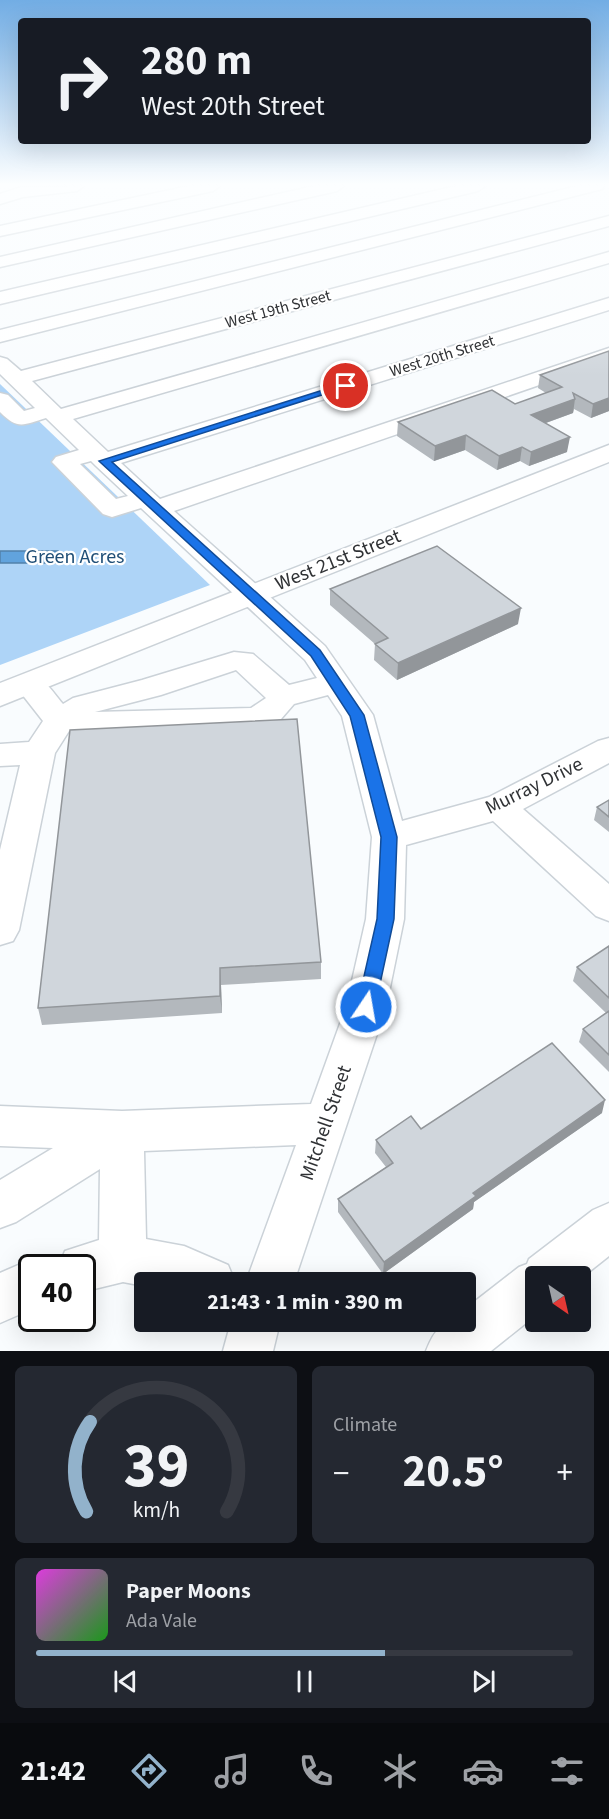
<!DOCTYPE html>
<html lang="en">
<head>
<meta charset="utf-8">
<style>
	:root { --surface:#171b24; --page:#242831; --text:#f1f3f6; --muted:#9ea1a6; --line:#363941; --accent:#92b2cb }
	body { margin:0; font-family:"Source Sans 3",sans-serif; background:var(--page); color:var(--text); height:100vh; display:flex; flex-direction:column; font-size:22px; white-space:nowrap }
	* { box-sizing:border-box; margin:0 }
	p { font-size:20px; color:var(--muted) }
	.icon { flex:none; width:33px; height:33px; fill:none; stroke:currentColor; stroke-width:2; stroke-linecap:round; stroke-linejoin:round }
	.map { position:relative; height:1351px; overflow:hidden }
	.drawer { display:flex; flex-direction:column; gap:15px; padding:15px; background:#0d0f14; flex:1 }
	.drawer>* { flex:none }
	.guide { position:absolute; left:18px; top:18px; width:573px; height:126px; border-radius:6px; box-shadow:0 6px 24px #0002; background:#171b24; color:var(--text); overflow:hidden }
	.needle { width:39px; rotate:146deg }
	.buttons { position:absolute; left:525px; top:1266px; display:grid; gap:12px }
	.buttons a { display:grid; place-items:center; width:66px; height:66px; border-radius:6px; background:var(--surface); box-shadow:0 6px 24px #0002; font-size:30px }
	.speed { position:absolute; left:18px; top:1254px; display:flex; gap:12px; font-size:30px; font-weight:700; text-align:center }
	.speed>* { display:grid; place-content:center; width:78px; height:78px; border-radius:50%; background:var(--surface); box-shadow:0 6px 24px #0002; line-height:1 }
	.speed .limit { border:3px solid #111; border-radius:9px; background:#fff; color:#111 }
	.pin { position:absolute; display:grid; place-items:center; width:51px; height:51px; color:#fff; margin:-26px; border:3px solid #fff; border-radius:50%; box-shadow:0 2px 6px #0007 }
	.me { position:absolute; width:66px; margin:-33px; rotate:12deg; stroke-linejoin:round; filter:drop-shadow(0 0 4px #0008) }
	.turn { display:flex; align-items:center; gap:21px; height:126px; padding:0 24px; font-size:27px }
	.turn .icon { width:78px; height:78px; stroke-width:2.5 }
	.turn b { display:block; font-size:42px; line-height:51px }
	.big { font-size:45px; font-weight:700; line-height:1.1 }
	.drawer .tile { flex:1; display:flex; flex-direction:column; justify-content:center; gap:9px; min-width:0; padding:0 21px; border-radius:9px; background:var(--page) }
	.drawer .dial { align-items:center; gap:0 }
	.dial svg { height:156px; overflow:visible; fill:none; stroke:var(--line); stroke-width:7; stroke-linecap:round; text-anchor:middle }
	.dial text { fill:var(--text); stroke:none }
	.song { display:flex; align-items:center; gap:18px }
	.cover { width:72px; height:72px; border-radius:9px; background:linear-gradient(135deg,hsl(300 70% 55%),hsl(120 70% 35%)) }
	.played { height:6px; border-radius:3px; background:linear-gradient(90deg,var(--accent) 65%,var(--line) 65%) }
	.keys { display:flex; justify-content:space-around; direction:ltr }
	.heat { display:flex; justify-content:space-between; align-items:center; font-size:33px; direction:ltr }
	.drawer .tiles { flex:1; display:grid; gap:15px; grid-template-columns:1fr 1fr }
	.tile:last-child { grid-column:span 2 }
	.trip { position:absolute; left:134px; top:1272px; width:342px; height:60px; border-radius:6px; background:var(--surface); box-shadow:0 6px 24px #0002; font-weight:700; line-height:60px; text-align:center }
	.tab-bar { display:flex; height:96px; justify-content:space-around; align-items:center; background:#090b0e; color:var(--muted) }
	.tab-bar .icon { width:42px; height:42px }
	.tab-bar .on { color:var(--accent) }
	.tab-bar b { font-size:27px; color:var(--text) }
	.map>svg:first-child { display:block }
	.green { fill:#aed4f7 }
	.water { fill:#61a3dd; stroke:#5281ab; stroke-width:1.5 }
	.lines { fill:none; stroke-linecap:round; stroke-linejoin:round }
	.minor-casing { stroke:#cbd2d8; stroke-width:3 }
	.major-casing { stroke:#cbd2d8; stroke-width:3 }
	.minor { fill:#fff; fill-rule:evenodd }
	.major { fill:#fff; fill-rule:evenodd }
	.wall { fill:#b3b8bd }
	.shaded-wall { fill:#92969a }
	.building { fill:#d0d6dc; stroke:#92969a; stroke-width:1.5 }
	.route { fill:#1a73e8; stroke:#114b97; stroke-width:1.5 }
	.labels { text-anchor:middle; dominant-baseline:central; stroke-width:4.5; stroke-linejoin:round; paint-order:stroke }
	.far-street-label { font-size:16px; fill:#303235; stroke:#fff }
	.park-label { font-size:20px; fill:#204f77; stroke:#fff }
	.street-label { font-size:20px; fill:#303235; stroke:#fff }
</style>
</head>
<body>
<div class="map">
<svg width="609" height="1351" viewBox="0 0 609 1351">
	<rect width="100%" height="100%" fill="#f9fcfe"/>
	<path class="green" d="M 0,384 L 210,585 L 0,665 Z"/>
	<path class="water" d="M 0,551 L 58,551 L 61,563 L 0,563 Z"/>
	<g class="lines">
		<g class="minor-casing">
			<g id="minor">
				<path d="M 84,186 L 77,191 L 23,197 L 0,204 L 0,194 L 21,187 Z"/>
				<path d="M 189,186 L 220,186 L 213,191 L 0,236 L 0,226 Z"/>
				<path d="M 314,186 L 344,186 L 337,191 L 0,267 L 0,257 Z"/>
				<path d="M 456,186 L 485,186 L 478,191 L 0,304 L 0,292 Z"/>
				<path d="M 577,186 L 604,186 L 602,189 L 0,342 L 0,330 Z"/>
				<path d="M 609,216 L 609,226 L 32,381 L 61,409 L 609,252 L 609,263 L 73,419 L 108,452 L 609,298 L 609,310 L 121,463 L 160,499 L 609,348 L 609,361 L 174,511 L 325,646 L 373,715 L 402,821 L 489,797 L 598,741 L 609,738 L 609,763 L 523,809 L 609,884 L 609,921 L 596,916 L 493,821 L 406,845 L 404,919 L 386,1007 L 294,1282 L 246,1282 L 296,1145 L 144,1151 L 146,1239 L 184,1246 L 228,1265 L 235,1282 L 144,1282 L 144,1286 L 123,1282 L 82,1292 L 82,1268 L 58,1268 L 65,1251 L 99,1240 L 100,1169 L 16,1222 L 0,1228 L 0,1180 L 53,1148 L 0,1146 L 0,1106 L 122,1111 L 311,1104 L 346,1007 L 366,919 L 372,837 L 342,716 L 328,695 L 294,704 L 281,719 L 252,728 L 93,734 L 69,731 L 55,753 L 19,930 L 13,941 L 0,945 L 0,850 L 20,765 L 0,766 L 0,744 L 29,742 L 43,721 L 14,684 L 18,677 C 42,671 49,688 63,704 L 73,698 L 142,680 L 234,652 L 253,654 L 289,685 L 317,678 L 305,660 L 141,508 L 112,517 L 103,514 L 52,462 L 56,457 L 79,450 L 46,418 C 23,425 18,430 0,412 L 0,393 L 8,395 L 24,411 L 35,408 L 0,374 L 0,357 L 7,359 L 21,371 ZM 91,461 L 96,466 L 128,496 L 116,499 L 80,464 ZM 236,670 L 266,698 L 251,708 L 95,712 L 161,695 Z"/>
				<path d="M 609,1203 L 609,1256 L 580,1279 L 580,1276 L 536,1276 L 536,1315 L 491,1351 L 426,1351 C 435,1329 440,1322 465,1322 L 465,1309 L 519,1267 L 527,1264 L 529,1259 L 593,1210 Z"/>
				<path d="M 32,1259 L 50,1268 L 32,1268 L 32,1309 L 0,1323 L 0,1273 Z"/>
				<path d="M 231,1322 L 280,1322 L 273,1351 L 223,1351 Z"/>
			</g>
		</g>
		<g class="major-casing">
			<path id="major" d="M 609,445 L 609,462 L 0,706 L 0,683 Z"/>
		</g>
		<use href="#minor" class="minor"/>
		<use href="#major" class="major"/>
	</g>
	<g class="wall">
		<path d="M 609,351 L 609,411 L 591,418 L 574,409 L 573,413 L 546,423 L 567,452 L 529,466 L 520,461 L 497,470 L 465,450 L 434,461 L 397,436 L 398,422 L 515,404 L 546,393 L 538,388 L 540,375 Z"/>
		<path d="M 330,589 L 518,624 L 397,680 L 374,660 L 375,644 L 330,605 Z"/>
		<path d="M 70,730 L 321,962 L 321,979 L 221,985 L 222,1013 L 42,1025 L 38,1008 Z"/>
		<path d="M 609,800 L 609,832 L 594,820 L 597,807 Z"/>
		<path d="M 609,946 L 609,1072 L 579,1042 L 583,1029 L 606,1013 L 573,981 L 577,967 Z"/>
		<path d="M 602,1113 L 474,1202 L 473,1209 L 383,1274 L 338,1212 L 338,1199 L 386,1167 L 375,1153 L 376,1140 L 421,1129 Z"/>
	</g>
	<g class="shaded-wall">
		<path d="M 609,398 L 609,411 L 591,418 L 593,404 Z"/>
		<path d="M 575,399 L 573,413 L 529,429 L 531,415 Z"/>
		<path d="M 466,435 L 465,450 L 434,461 L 435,446 Z"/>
		<path d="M 570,437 L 567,452 L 529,466 L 531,452 Z"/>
		<path d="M 522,447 L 520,461 L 497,470 L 499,456 Z"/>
		<path d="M 521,608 L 518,624 L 397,680 L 398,663 Z"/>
		<path d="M 220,968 L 221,985 L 222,1013 L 220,996 Z"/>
		<path d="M 605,1100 L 602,1113 L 474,1202 L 473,1209 L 383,1274 L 384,1262 L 473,1193 Z"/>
	</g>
	<g class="building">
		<path d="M 609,351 L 609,398 L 593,404 L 573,393 L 575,399 L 531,415 L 570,437 L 531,452 L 522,447 L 499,456 L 466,435 L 435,446 L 398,422 L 492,390 L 515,404 L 562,387 L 540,375 Z"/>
		<path d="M 437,546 L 521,608 L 398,663 L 375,644 L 388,638 L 330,589 Z"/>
		<path d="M 297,719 L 321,962 L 220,968 L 220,996 L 38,1008 L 70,730 Z"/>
		<path d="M 609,800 L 609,817 L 597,807 Z"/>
		<path d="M 609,946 L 609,998 L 577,967 Z"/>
		<path d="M 609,1011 L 609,1055 L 583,1029 Z"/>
		<path d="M 552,1043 L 605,1100 L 473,1193 L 476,1196 L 384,1262 L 338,1199 L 393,1163 L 376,1140 L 411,1116 L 421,1129 Z"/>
	</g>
	<linearGradient id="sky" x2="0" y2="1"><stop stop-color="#72ade4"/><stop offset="0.49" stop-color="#fcfeff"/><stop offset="1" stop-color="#fcfeff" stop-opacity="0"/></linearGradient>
	<rect width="609" height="376" fill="url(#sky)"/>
	<path class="route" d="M 342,384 L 350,386 L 112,462 L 320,650 L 364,715 L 397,837 L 394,919 L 375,1007 L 373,1012 L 366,1015 L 360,1012 L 357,1007 L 377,919 L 381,837 L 350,716 L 311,656 L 99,461 Z"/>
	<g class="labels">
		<g class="far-street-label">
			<text transform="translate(278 309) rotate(-15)">West 19th Street</text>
			<text transform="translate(442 356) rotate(-17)">West 20th Street</text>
		</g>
		<g class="park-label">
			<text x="75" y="557">Green Acres</text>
		</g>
		<g class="street-label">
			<text transform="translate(338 560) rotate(-22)">West 21st Street</text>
			<text transform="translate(534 786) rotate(-26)">Murray Drive</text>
			<text transform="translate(326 1123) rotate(-71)">Mitchell Street</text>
		</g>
	</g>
</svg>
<div class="buttons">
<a><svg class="needle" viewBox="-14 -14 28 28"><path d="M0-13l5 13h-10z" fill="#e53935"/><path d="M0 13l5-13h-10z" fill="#9ea1a6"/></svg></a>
</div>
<div class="speed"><div class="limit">40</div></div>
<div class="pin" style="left:346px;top:386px;background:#d93025"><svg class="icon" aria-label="arrive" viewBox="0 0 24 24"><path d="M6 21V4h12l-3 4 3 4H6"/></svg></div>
<svg class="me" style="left:366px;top:1007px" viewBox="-20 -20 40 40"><circle r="17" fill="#1a73e8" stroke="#fff" stroke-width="3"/><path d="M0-11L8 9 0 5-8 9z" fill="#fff"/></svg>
<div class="trip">21:43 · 1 min · 390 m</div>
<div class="guide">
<div class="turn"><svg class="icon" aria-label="right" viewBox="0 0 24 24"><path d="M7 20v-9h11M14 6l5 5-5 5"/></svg><div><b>280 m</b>West 20th Street</div></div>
</div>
</div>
<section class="drawer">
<div class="tiles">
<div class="tile dial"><svg viewBox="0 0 100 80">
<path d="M14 69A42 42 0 1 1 86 69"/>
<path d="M14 69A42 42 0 0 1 16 23" stroke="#92b2cb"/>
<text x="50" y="56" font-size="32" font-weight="700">39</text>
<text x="50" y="72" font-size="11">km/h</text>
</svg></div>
<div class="tile"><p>Climate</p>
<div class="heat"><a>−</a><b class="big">20.5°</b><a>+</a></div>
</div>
<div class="tile">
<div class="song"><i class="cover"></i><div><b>Paper Moons</b><p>Ada Vale</p></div></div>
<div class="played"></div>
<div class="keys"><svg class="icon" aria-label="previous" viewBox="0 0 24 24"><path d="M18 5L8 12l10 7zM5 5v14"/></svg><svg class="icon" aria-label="pause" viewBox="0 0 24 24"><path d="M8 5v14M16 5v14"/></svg><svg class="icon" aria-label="next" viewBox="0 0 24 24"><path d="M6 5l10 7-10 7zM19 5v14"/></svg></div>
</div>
</div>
</section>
<nav class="tab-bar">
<b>21:42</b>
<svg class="icon on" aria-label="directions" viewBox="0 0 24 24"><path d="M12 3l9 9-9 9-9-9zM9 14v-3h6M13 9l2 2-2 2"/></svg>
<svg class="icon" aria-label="music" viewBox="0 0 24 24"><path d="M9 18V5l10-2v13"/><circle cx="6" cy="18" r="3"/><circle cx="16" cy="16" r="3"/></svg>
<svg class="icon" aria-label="phone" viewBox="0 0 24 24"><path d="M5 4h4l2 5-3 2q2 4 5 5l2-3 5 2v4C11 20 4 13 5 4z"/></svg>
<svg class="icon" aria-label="climate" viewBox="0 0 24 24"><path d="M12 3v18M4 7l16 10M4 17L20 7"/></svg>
<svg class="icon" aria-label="car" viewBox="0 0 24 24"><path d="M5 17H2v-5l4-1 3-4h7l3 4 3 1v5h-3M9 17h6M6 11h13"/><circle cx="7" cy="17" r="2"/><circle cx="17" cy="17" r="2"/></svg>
<svg class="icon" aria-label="filters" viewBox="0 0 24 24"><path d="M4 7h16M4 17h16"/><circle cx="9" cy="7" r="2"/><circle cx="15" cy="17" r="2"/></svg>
</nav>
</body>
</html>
